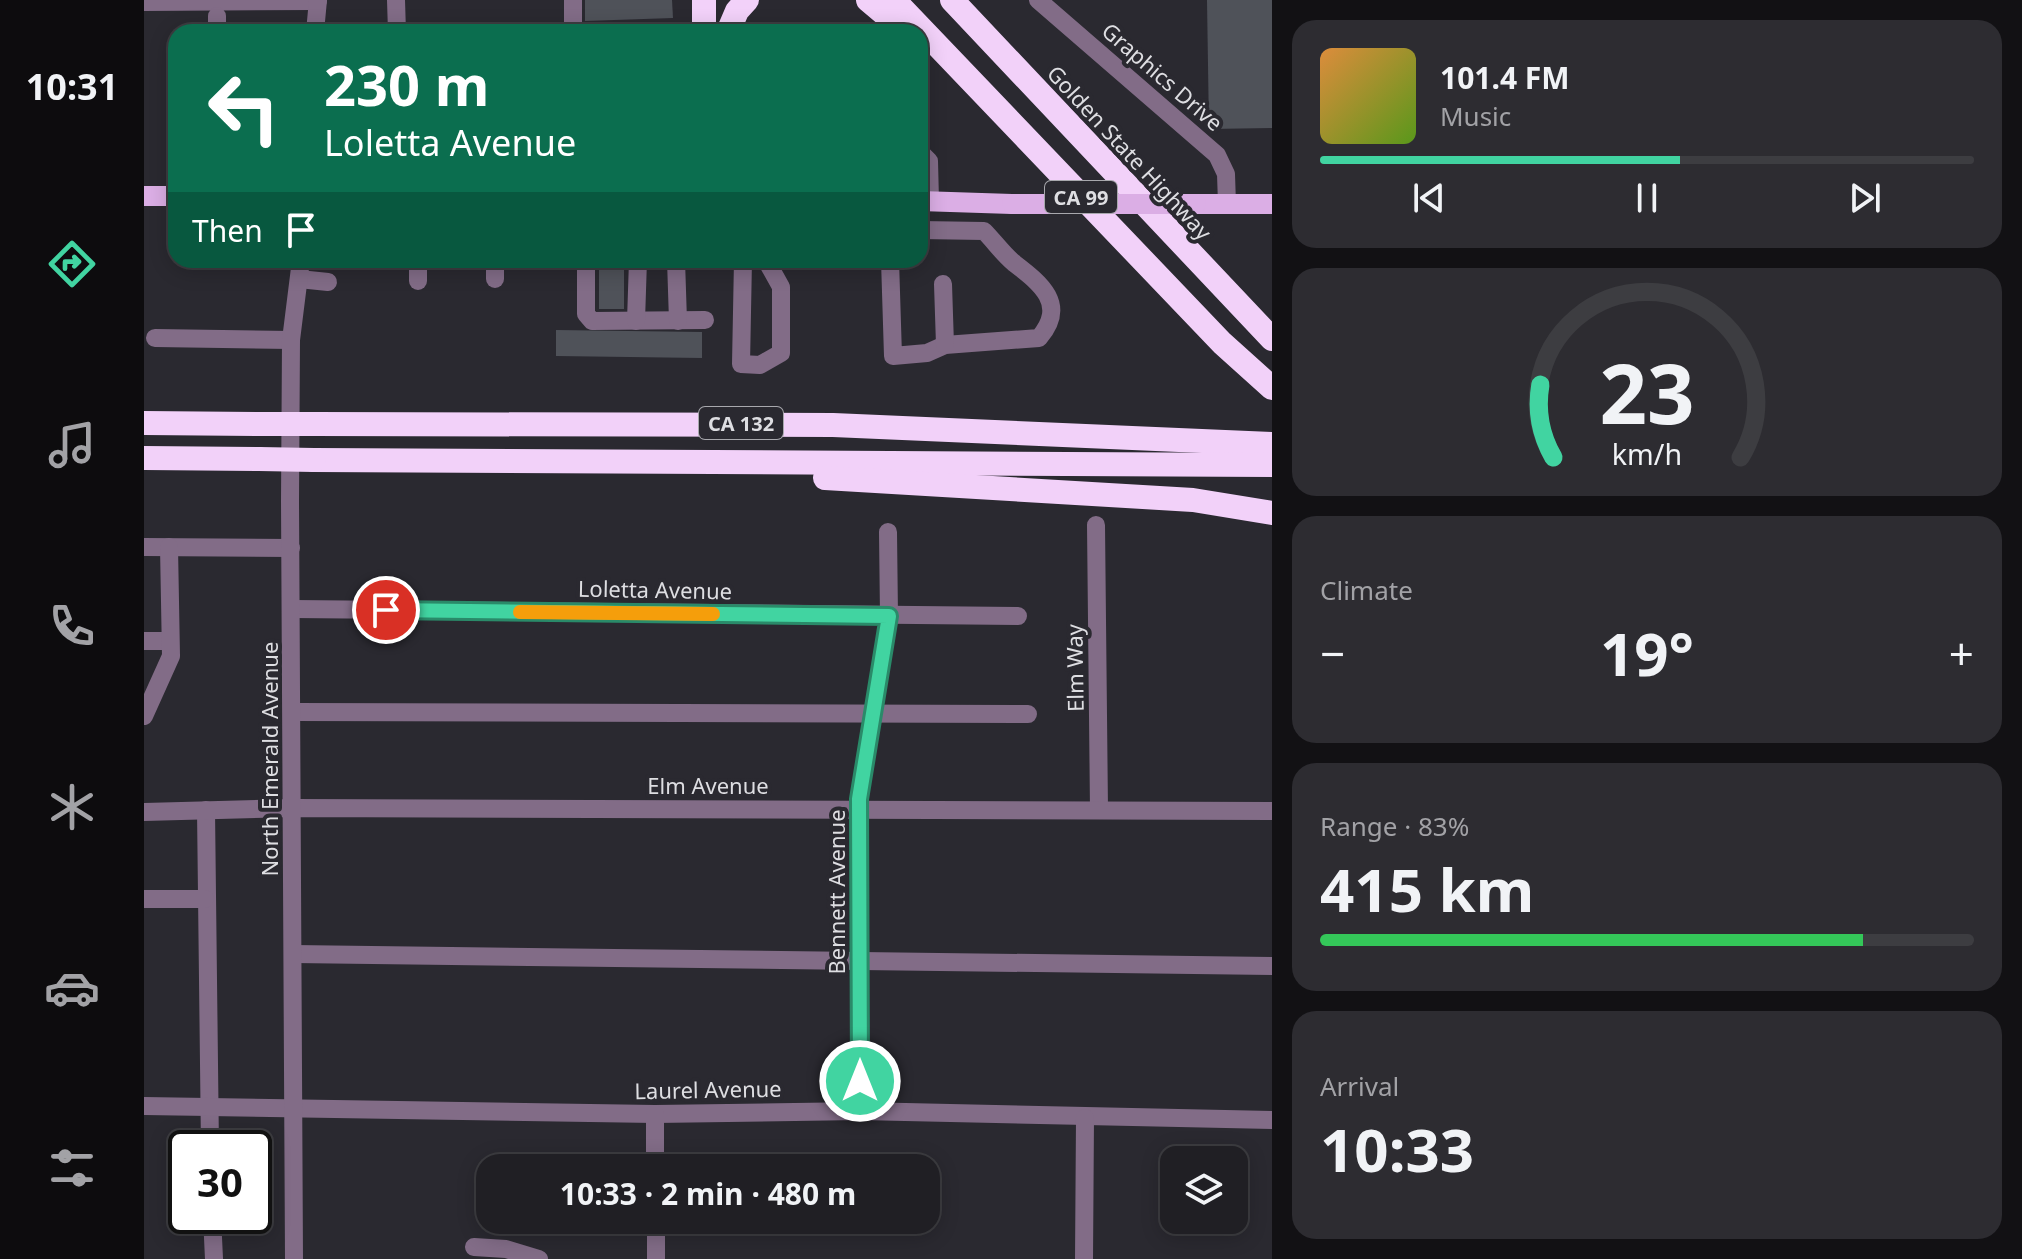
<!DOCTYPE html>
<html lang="en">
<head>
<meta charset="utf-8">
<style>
	:root { --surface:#201f24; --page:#2d2c31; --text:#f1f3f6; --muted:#a2a2a6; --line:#3d3d41; --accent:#41d4a1 }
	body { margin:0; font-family:"Noto Sans",sans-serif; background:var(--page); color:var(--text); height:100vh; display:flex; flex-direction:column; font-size:30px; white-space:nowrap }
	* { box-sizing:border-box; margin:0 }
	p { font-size:26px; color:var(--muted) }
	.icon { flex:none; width:44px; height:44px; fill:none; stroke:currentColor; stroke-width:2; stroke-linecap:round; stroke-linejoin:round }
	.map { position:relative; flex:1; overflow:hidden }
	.sheet { display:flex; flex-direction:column; gap:20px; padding:20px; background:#121114; width:750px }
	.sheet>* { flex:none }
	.top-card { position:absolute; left:24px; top:24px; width:760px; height:244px; border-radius:24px; box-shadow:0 4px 20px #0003,0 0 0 2px var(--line); background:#0b6e4f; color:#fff; overflow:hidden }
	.controls { position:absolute; left:1016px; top:1146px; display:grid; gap:16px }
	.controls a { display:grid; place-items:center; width:88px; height:88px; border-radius:16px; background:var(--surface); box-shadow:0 4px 20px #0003,0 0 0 2px var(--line); font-size:40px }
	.speed { position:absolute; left:24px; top:1130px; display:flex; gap:16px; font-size:40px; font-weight:700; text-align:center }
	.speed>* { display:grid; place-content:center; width:104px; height:104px; border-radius:50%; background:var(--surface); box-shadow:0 4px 20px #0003,0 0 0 2px var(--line); line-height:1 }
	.speed .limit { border:4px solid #111; border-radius:12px; background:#fff; color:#111 }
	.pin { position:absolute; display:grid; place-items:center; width:68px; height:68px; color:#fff; margin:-34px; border:4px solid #fff; border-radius:50%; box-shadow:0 2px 8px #0007 }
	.me { position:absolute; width:88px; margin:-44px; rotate:0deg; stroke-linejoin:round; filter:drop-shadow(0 0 6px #0008) }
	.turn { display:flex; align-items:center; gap:28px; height:168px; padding:0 24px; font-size:36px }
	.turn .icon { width:104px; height:104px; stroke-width:2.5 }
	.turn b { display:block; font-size:56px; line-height:68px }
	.then { display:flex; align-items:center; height:76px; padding:0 24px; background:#0003; gap:16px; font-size:30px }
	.big { font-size:60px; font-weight:700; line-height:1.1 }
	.sheet .widget { flex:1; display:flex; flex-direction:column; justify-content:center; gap:12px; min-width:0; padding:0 28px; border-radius:24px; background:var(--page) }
	.sheet .dial { align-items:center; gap:0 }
	.dial svg { height:208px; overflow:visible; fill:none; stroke:var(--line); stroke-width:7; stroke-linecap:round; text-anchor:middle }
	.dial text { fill:var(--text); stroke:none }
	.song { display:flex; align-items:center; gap:24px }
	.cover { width:96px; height:96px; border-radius:12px; background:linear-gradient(135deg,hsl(30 70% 55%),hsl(90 70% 35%)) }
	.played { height:8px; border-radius:4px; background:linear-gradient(90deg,var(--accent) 55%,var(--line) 55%) }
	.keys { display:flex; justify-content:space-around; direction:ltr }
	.heat { display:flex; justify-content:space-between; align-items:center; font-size:44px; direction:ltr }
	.charge { height:12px; border-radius:6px; background:linear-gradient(90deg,#34c759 83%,var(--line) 0) }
	.trip { position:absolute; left:332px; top:1154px; width:464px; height:80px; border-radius:24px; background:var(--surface); box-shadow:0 4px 20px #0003,0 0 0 2px var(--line); font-weight:700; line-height:80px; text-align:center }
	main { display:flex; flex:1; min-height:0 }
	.dock { display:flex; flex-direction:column; width:144px; justify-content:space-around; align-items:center; background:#0d0c0e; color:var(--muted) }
	.dock .icon { width:56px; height:56px }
	.dock .active { color:var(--accent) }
	.dock b { font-size:36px; color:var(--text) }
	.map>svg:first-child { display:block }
	.building { fill:#4f5259 }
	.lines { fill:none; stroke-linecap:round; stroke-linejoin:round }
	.minor { stroke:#826c87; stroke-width:18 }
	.major { stroke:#dbaee5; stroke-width:20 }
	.highway { stroke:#f2d1f9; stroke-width:24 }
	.major-bridge { stroke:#dbaee5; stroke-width:20 }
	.highway-bridge { stroke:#f2d1f9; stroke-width:24 }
	.route-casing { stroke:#2a8a69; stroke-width:20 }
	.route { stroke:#41d4a1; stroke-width:14 }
	.slow { stroke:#f59e0b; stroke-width:14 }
	.labels { text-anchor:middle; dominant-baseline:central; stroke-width:8; stroke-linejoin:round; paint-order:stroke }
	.shield { fill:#2a2930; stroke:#a8a8ad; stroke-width:2 }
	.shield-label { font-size:20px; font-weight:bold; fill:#dedee2 }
	.street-label { font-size:22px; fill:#dedee2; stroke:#2a2930 }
</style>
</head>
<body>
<main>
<nav class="dock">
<b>10:31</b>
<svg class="icon active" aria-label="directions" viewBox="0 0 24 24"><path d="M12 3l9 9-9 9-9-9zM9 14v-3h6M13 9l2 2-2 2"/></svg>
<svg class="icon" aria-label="music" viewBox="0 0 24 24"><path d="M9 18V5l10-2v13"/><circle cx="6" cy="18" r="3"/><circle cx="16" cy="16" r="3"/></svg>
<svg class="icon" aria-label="phone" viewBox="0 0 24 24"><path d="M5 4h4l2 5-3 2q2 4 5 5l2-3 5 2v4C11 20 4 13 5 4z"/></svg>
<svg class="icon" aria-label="climate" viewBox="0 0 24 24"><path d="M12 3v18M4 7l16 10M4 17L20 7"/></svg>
<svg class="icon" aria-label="car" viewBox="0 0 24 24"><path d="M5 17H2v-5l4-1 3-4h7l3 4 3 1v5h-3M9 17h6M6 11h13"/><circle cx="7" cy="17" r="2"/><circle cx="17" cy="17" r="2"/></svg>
<svg class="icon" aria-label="filters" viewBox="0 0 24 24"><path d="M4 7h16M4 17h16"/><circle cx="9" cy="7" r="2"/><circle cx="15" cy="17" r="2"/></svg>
</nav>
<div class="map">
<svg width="1128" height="1259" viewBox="0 0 1128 1259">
	<rect width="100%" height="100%" fill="#2a2930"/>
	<g class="building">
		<path d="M 441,0 L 528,0 L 529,18 L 441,21 Z"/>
		<path d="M 1063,0 L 1128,0 L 1128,128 L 1065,129 Z"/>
		<rect x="455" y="260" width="25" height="49"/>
		<path d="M 412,330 L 558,332 L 558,358 L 412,356 Z"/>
	</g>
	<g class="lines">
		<g class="minor">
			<path d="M 252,0 L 253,32"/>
			<path d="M 429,0 L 429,32"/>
			<path d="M 894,0 L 1073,155 L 1082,174 L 1083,204"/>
			<path d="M 0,2 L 174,1"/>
			<path d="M 73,16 L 73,32"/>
			<path d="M 171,32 L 174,0"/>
			<path d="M 776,152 L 785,161 L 786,201"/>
			<path d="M 274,260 L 274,281"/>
			<path d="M 351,260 L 351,279"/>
			<path d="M 442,260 L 442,314 L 448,321 L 561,320"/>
			<path d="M 532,260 L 534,321"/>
			<path d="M 599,260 L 597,364 L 616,365 L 637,353 L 637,287 L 622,260"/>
			<path d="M 746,260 L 749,356 L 783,353 L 801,345 L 895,338 C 924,304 896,283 870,263 C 859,254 850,241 840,231 L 776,230"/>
			<path d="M 155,279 L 184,282"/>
			<path d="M 799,284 L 801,345"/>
			<path d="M 492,321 L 494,260"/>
			<path d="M 11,338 L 147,340"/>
			<path d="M 952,525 L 955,810"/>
			<path d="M 0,547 L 147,548"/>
			<path d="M 148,609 L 874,616"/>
			<path d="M 0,641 L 25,641"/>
			<path d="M 150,712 L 884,714"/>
			<path d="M 0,716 L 27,656 L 25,547"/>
			<path d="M 62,810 L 66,1148"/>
			<path d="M 0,812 L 150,808 L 1128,811"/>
			<path d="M 0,899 L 61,899"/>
			<path d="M 149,954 L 1128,966"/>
			<path d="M 0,1106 L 511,1114 L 716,1111 L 1128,1120"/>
			<path d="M 716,1111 L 715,799 L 745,616 L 744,532"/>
			<path d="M 511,1114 L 511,1168"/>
			<path d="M 68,1216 L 70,1259"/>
			<path d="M 512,1220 L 512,1259"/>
			<path d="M 330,1247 L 362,1249 L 395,1259"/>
			<path d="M 150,1259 L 146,501 L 147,340 L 157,260"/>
			<path d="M 940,1259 L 941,1118"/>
		</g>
		<g class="major">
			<path d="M 0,196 L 32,196"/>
			<path d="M 776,201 L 868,204"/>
			<path d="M 1052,204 L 1128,204"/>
		</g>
		<g class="highway">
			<path d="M 560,0 L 560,32"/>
			<path d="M 724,0 L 762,32"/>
			<path d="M 750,0 L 1078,343 L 1128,388"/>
			<path d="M 808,0 L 1128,339"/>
			<path d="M 584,32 L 593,11 L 603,0"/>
			<path d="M 0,423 L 115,424"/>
			<path d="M 170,424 L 689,425 L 1128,444"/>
			<path d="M 0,458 L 115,459"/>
			<path d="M 170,460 L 1128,465"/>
			<path d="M 681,478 L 1049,500 L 1128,513"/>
		</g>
		<path class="major-bridge" d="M 868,204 L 1052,204"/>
		<g class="highway-bridge">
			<path d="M 115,424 L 170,424"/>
			<path d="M 115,459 L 170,460"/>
		</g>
	</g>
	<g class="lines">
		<g class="route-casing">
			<path id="route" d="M 242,610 L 745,616 L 715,799 L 716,1081"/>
		</g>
		<use href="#route" class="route"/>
		<path class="slow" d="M 376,612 L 569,614"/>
	</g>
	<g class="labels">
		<g class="shield">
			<rect x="901" y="181" width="72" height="32" rx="6"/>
			<rect x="555" y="407" width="84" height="32" rx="6"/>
		</g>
		<g class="shield-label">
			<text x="937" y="197">CA 99</text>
			<text x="597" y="423">CA 132</text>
		</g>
		<g class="street-label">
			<text transform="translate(1019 76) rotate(41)">Graphics Drive</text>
			<text transform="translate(986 152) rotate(47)">Golden State Highway</text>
			<text transform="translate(511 589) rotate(1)">Loletta Avenue</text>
			<text transform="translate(930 668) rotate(-91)">Elm Way</text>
			<text transform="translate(125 759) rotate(-90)">North Emerald Avenue</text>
			<text x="564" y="785">Elm Avenue</text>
			<text transform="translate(692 892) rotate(-90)">Bennett Avenue</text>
			<text transform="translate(564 1089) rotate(-1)">Laurel Avenue</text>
		</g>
	</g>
</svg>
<div class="controls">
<a><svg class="icon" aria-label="layers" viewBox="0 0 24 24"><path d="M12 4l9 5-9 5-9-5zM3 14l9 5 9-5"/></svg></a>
</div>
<div class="speed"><div class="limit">30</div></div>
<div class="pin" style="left:242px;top:610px;background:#d93025"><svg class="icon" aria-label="arrive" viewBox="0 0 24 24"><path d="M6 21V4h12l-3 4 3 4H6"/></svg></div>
<svg class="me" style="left:716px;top:1081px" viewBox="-20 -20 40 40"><circle r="17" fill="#41d4a1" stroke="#fff" stroke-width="3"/><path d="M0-11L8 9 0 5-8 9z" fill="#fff"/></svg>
<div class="trip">10:33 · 2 min · 480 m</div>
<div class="top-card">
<div class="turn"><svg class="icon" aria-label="left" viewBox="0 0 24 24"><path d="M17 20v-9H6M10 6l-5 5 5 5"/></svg><div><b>230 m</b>Loletta Avenue</div></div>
<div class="then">Then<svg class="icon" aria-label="arrive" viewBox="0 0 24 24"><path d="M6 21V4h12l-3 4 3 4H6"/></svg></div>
</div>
</div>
<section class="sheet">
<div class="widget">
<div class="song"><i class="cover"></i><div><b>101.4 FM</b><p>Music</p></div></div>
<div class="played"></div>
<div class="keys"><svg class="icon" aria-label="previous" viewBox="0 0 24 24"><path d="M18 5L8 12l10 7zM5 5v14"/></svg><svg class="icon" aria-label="pause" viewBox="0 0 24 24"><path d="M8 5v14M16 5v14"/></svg><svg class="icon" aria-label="next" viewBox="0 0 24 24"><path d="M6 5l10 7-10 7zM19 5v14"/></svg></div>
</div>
<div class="widget dial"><svg viewBox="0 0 100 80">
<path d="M14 69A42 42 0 1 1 86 69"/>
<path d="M14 69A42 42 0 0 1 9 41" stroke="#41d4a1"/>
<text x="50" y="56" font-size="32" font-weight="700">23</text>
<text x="50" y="72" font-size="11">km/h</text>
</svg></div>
<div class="widget"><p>Climate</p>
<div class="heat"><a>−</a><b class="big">19°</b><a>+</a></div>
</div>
<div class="widget"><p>Range · 83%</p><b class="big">415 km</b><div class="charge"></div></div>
<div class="widget"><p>Arrival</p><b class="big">10:33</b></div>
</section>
</main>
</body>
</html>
